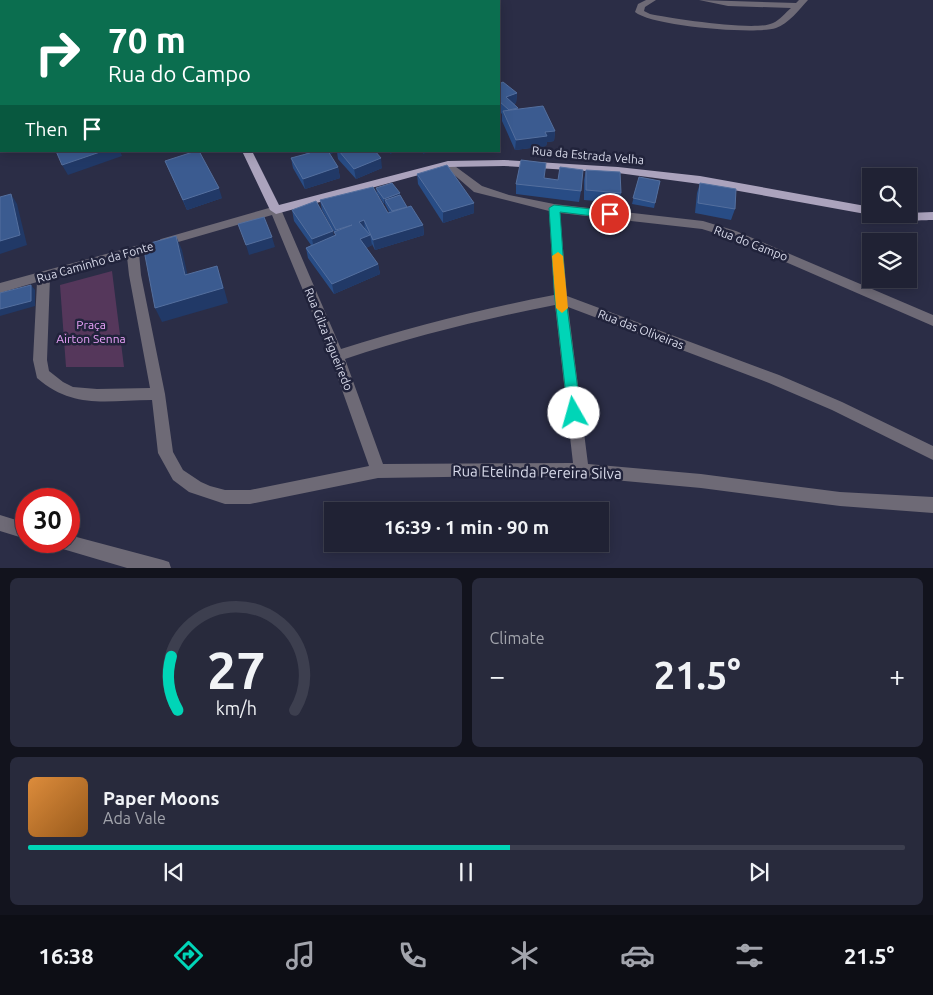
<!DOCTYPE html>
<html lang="en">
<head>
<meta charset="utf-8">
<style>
	:root { --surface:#202234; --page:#282a3c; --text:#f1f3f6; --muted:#a2a4ac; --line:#3d3f4f; --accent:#00d5b7 }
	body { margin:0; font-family:Ubuntu,sans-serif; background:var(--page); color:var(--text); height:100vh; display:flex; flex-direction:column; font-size:19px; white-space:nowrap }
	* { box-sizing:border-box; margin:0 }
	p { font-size:16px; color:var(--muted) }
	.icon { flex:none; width:28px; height:28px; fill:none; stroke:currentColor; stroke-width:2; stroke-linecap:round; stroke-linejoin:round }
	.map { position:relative; height:568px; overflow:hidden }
	.panel { display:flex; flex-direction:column; gap:10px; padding:10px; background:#12131d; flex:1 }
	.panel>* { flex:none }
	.guide { position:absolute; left:0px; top:0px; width:500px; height:152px; box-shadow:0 2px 12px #0003,0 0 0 1px var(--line); background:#0b6e4f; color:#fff; overflow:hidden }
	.controls { position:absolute; left:862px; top:168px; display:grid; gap:10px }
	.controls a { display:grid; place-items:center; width:55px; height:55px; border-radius:0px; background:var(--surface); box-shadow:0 2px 12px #0003,0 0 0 1px var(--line); font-size:25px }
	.speed { position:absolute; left:15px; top:488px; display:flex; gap:10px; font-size:25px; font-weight:700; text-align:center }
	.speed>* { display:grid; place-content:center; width:65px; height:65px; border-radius:50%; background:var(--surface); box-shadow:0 2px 12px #0003,0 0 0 1px var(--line); line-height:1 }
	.speed .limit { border:8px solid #d22; background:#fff; color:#111 }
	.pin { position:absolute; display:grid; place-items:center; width:42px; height:42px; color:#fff; margin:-21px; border:2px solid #fff; border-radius:50%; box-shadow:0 1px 5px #0007 }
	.me { position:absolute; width:55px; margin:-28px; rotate:353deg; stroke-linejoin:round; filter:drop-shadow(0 0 4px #0008) }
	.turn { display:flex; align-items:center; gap:18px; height:105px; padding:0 25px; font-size:22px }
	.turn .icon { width:65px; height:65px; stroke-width:2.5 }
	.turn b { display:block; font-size:35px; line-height:42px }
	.then { display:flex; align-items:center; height:48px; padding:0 25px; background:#0003; gap:10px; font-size:19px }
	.big { font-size:38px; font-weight:700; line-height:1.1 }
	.panel .widget { flex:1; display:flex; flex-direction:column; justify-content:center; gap:8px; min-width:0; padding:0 18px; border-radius:8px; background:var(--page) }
	.panel .dial { align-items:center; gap:0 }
	.dial svg { height:130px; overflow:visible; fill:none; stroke:var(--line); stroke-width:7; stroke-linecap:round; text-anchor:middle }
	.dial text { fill:var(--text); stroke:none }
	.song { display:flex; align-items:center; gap:15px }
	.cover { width:60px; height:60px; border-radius:8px; background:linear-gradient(135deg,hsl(30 70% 55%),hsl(30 70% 35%)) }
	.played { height:5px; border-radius:2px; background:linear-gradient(90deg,var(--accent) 55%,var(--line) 55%) }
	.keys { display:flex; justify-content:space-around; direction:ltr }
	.heat { display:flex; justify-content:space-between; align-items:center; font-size:28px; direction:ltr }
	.panel .tiles { flex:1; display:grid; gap:10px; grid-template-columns:1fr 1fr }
	.widget:last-child { grid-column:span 2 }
	.trip { position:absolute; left:324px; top:502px; width:285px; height:50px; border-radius:0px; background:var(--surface); box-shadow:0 2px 12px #0003,0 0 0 1px var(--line); font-weight:700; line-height:50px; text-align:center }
	.dock { display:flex; height:80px; justify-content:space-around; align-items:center; background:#0d0e15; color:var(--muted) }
	.dock .icon { width:35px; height:35px }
	.dock .selected { color:var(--accent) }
	.dock b { font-size:22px; color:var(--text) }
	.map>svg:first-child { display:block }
	.green { fill:#55375b }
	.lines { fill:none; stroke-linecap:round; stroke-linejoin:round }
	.stream { fill:#1c5d83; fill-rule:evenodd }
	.minor { fill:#6e6a76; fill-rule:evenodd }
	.major { fill:#aba3bd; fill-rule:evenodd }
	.wall { fill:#284c85 }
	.shaded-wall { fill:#213967 }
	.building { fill:#3b5b90; stroke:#546f9e }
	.route { fill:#00d5b7; stroke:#008a77 }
	.slow { fill:#f59e0b }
	.labels { text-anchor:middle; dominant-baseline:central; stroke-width:5; stroke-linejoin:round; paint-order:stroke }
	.street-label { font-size:12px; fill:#d9dbeb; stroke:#21233b }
	.park-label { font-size:12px; fill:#e9a2f9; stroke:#21233b }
	.near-street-label { font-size:15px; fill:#d9dbeb; stroke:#21233b }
</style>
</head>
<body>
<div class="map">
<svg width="933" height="568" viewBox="0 0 933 568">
	<rect width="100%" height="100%" fill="#2b2d46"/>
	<path class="green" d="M 112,271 L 124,367 L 66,367 L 60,285 Z"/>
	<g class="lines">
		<g class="stream">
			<path d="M 213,0 L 219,0 L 218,1 L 213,1 Z"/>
			<path d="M 1,120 L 1,124 L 0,125 L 0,121 Z"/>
		</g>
		<g class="minor">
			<path d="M 646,0 L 656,0 L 645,7 L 644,11 L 650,14 C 671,18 756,32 773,23 C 780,20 785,13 791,8 L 728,6 L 699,0 L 796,3 L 799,0 L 808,0 C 800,9 788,24 776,28 C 756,35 651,26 635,12 L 638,4 Z"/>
			<path d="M 448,161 L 482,186 L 509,195 L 554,204 L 703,221 L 736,231 L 933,315 L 933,326 L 728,237 L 702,229 L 560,213 L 567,296 L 779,375 L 842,402 L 933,446 L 933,460 L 832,410 L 769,383 L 568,307 L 588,464 L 701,474 L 840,492 L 933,497 L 933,513 L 840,506 L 701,488 L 581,477 L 515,476 L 378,478 L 250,504 L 225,504 L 189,492 L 173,480 L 158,453 L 152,400 C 107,400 74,410 37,378 L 33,360 L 37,282 L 0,293 L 0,283 L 139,245 L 143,246 L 145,249 L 139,253 L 141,275 L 165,394 L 173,452 L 183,470 L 201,482 L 210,486 L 225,490 L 250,490 L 369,466 L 330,356 L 272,215 L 161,247 L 155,243 L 161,239 L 276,206 L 280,207 L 341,349 C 411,327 482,309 554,295 L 549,211 L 474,192 L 444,166 L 443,164 ZM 127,257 L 129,275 L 150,388 L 97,389 L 73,387 L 63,382 L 49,371 L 47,360 L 50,278 ZM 555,305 L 573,463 L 383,464 L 345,359 C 414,336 484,319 555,305 Z"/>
			<path d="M 0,515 L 26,523 L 26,539 L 0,531 Z"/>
			<path d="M 69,535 L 163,560 L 169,562 L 171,568 L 127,568 L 56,547 L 54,541 L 69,541 Z"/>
		</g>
		<g class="major">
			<path d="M 154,0 L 163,0 L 164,1 L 155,1 Z"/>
			<path d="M 242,151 L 252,151 L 279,205 L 448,161 L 504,160 L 618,167 L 700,176 L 871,207 L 871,214 L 875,214 L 871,215 L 700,184 L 618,173 L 504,166 L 448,167 L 276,214 L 270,210 Z"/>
			<path d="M 933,212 L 933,220 C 921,220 890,223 882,214 Z"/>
		</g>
	</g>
	<g class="wall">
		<path d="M 84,0 L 125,0 L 121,1 L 86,1 Z"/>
		<path d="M 499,84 L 517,93 L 516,103 L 514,104 L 518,109 L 555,131 L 554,141 L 547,142 L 546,146 L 515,150 L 502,121 L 502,114 L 499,111 Z"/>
		<path d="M 304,151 L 375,151 L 382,168 L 356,179 L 338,159 L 337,152 L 329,154 L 338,167 L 340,178 L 305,189 L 293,168 L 291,158 L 306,154 Z"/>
		<path d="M 165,161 L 222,198 L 187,210 Z"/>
		<path d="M 586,170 L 621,193 L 619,203 L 584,200 L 584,180 Z"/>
		<path d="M 417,174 L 474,203 L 474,213 L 443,223 L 418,184 Z"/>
		<path d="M 639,177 L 660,181 L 654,208 L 632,204 Z"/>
		<path d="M 545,178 L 558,180 L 581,191 L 579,202 L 516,194 L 516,184 Z"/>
		<path d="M 700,183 L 735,209 L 731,220 L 695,213 L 697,193 Z"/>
		<path d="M 376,188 L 400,193 L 400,195 L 407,207 L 423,225 L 424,235 L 375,250 L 372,244 L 372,245 L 366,248 L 378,264 L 380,274 L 334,294 L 308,258 L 306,248 L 311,245 L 294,221 L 292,210 L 334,236 L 335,234 L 322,210 L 320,200 L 388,213 L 389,212 L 385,204 L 384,204 L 377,193 Z"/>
	</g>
	<g class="shaded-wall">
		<path d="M 95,0 L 125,0 L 121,1 L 94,1 Z"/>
		<path d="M 298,0 L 304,0 L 304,1 L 294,1 Z"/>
		<path d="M 517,93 L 516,103 L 505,107 L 506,97 Z"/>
		<path d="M 555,131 L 554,141 L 547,142 L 546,146 L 515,150 L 516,140 L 545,132 Z"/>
		<path d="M 103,151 L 120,151 L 122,156 L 68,175 L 62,165 Z"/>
		<path d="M 325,151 L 337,151 L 337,152 L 326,155 Z"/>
		<path d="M 390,151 L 397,151 L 390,154 Z"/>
		<path d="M 423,151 L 431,151 L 423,154 Z"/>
		<path d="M 381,158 L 382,168 L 356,179 L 354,169 Z"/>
		<path d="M 338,167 L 340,178 L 305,189 L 303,179 Z"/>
		<path d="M 219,188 L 222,198 L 187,210 L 183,200 Z"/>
		<path d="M 400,193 L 400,199 L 385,200 L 385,204 L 384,204 L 384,199 Z"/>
		<path d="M 11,194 L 17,204 L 27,245 L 0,254 L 0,241 Z"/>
		<path d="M 474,203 L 474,213 L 443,223 L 443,212 Z"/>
		<path d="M 364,220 L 365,230 L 359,222 Z"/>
		<path d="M 352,225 L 338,240 L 336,230 Z"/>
		<path d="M 423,225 L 424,235 L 375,250 L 373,240 Z"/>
		<path d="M 333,231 L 335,241 L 314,249 L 312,239 Z"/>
		<path d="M 370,235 L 372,245 L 362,250 L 360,239 Z"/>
		<path d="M 176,236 L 182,250 L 191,290 L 185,275 Z"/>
		<path d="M 272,237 L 275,247 L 249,255 L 246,245 Z"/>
		<path d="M 378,264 L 380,274 L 334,294 L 332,284 Z"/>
		<path d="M 217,266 L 222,281 L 228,303 L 162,322 L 155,308 Z"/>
		<path d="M 31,285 L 35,290 L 35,306 L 0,316 L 0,309 Z"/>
	</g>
	<g class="building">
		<path d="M 268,0 L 298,0 L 294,1 L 270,1 Z"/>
		<path d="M 311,0 L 323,0 L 325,1 L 309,1 Z"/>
		<path d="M 503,82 L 517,93 L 506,97 L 518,108 L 509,110 L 499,101 L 499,84 Z"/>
		<path d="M 543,106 L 555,131 L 545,132 L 547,136 L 516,140 L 503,111 Z"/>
		<path d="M 56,151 L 103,151 L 62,165 Z"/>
		<path d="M 196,151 L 199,151 L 219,188 L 183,200 L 165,161 Z"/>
		<path d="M 309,151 L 328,151 L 338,167 L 303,179 L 291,158 L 310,153 Z"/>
		<path d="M 339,151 L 375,151 L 381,158 L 354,169 Z"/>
		<path d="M 521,160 L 546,163 L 544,178 L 558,180 L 560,167 L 583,170 L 581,191 L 516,184 Z"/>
		<path d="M 447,165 L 474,203 L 443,212 L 417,174 Z"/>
		<path d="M 586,170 L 620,172 L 621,193 L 586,190 Z"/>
		<path d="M 639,177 L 660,181 L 655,203 L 633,198 Z"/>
		<path d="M 392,183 L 400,193 L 384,199 L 376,188 Z"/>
		<path d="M 700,183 L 736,189 L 735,209 L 698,203 Z"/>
		<path d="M 373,187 L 388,213 L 411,206 L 423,225 L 373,240 L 364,220 L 359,222 L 370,235 L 360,239 L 378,264 L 332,284 L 306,248 L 336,235 L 334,232 L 352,225 L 336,230 L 320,200 Z"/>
		<path d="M 11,194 L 20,235 L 0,241 L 0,197 Z"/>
		<path d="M 400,195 L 407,207 L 392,211 L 385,200 Z"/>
		<path d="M 316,201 L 333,231 L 312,239 L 292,210 Z"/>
		<path d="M 264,217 L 272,237 L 246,245 L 238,224 Z"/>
		<path d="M 176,236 L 185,275 L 217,266 L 223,288 L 155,308 L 143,245 Z"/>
		<path d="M 31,285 L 31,301 L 0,309 L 0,293 Z"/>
	</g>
	<path class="route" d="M 554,205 L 610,211 L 615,214 L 610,218 L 560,212 L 566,299 L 581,413 L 579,417 L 574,419 L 570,417 L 568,413 L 555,299 L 549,208 Z"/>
	<path class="slow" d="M 558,252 L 563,256 L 568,308 L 562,313 L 556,308 L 552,256 Z"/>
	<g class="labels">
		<g class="street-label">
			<text transform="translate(588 155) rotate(5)">Rua da Estrada Velha</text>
			<text transform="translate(751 243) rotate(21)">Rua do Campo</text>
			<text transform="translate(95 262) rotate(-16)">Rua Caminho da Fonte</text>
			<text transform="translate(641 329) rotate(21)">Rua das Oliveiras</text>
			<text transform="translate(329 339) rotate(68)">Rua Gilza Figueiredo</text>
		</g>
		<g class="park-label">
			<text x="91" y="324">Praça<tspan x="91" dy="14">Airton Senna</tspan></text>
		</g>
		<g class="near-street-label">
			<text transform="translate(537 472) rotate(1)">Rua Etelinda Pereira Silva</text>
		</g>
	</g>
</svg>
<div class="controls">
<a><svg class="icon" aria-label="search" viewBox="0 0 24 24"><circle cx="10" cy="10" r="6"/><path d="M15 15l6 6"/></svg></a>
<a><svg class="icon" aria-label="layers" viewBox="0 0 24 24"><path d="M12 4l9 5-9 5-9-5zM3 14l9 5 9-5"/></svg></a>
</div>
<div class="speed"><div class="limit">30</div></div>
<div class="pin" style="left:610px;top:214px;background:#d93025"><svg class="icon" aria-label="arrive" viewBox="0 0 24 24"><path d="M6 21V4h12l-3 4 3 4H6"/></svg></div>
<svg class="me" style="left:574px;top:413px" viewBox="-20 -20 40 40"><circle r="19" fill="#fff"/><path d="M0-13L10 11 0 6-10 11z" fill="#00d5b7"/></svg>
<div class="trip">16:39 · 1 min · 90 m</div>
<div class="guide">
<div class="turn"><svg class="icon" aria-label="right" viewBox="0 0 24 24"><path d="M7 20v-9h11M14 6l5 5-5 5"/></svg><div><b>70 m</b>Rua do Campo</div></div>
<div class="then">Then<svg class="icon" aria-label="arrive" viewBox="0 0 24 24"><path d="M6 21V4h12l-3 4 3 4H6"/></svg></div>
</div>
</div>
<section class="panel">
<div class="tiles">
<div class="widget dial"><svg viewBox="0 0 100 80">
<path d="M14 69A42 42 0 1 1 86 69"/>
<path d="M14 69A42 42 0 0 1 10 36" stroke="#00d5b7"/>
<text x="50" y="56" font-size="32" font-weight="700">27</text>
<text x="50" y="72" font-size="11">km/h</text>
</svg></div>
<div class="widget"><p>Climate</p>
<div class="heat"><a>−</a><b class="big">21.5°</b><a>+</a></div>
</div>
<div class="widget">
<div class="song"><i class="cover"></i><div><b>Paper Moons</b><p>Ada Vale</p></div></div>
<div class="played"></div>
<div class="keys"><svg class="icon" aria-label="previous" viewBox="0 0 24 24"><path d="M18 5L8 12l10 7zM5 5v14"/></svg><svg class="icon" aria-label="pause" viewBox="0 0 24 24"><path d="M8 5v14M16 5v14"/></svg><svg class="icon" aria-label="next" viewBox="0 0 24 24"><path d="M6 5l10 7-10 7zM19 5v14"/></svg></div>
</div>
</div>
</section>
<nav class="dock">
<b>16:38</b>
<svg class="icon selected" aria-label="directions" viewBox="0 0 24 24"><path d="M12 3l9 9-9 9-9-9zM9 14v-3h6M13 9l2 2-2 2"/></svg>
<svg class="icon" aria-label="music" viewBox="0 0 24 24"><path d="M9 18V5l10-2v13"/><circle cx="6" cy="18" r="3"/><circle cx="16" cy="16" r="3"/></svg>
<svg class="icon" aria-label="phone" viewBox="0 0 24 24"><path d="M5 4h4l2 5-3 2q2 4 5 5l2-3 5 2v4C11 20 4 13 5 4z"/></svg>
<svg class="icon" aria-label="climate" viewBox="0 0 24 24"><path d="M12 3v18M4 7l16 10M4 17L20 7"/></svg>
<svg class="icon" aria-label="car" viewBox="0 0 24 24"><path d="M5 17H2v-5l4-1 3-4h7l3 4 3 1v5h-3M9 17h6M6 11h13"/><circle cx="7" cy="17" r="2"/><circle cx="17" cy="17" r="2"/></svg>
<svg class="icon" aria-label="filters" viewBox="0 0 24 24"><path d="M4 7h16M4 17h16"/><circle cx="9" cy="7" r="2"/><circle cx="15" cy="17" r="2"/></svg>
<b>21.5°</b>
</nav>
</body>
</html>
